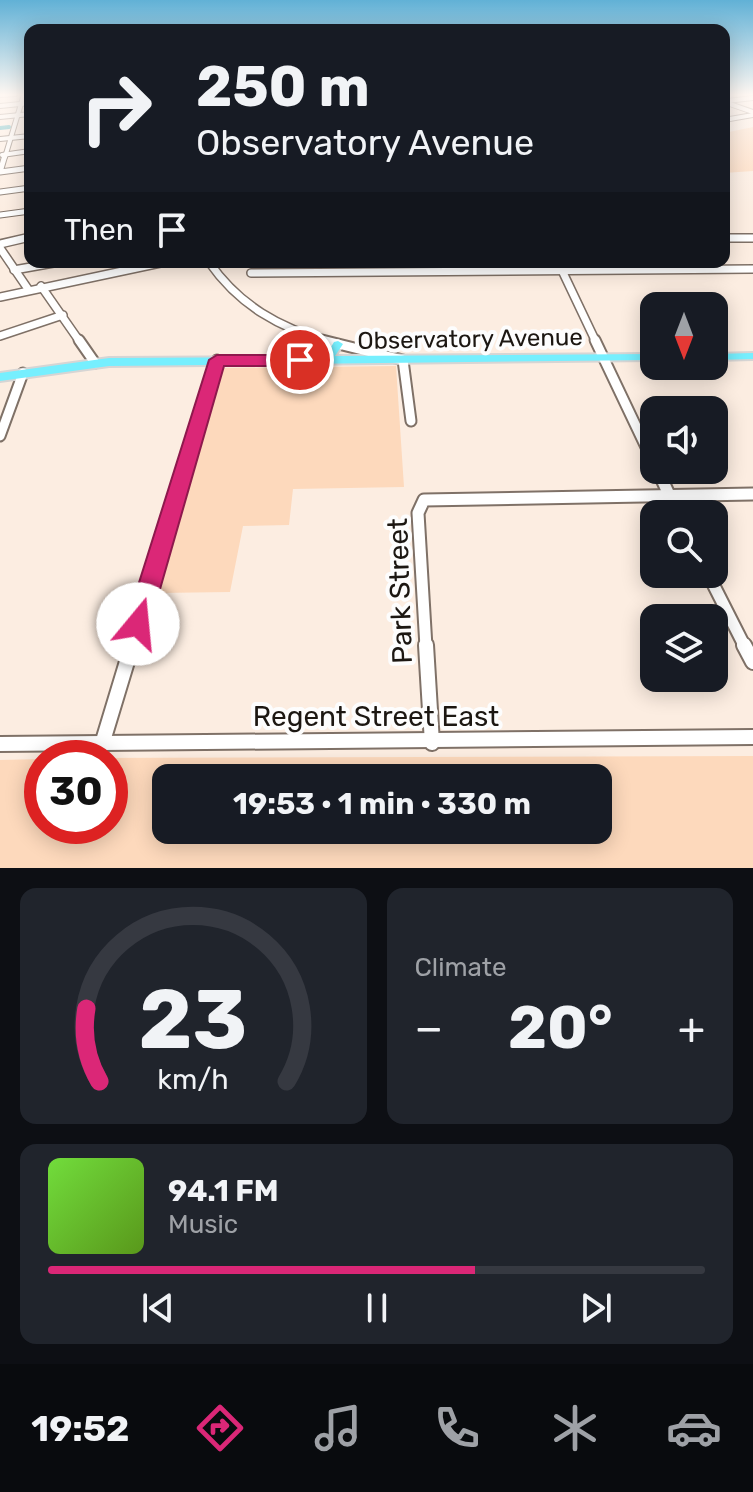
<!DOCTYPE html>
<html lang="en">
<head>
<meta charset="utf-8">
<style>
	:root { --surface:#171b24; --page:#20242c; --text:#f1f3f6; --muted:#9ea1a6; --line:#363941; --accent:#db2777 }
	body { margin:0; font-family:Rubik,sans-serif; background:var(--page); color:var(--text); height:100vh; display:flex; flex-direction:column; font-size:30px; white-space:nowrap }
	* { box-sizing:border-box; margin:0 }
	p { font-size:26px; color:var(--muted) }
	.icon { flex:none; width:44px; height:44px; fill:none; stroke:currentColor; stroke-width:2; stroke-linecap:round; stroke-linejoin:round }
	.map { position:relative; height:868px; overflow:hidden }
	.details { display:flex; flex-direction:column; gap:20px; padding:20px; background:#0d0f14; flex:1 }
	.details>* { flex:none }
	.guide { position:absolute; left:24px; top:24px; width:706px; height:244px; border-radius:16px; box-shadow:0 4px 20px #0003; background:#171b24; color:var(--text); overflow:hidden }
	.needle { width:52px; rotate:180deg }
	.controls { position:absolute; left:640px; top:292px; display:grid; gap:16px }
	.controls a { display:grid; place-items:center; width:88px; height:88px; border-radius:16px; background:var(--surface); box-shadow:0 4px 20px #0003; font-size:40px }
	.speed { position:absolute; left:24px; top:740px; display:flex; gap:16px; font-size:40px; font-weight:700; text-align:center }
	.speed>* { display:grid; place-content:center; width:104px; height:104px; border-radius:50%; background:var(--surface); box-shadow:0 4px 20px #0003; line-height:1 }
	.speed .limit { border:12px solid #d22; background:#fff; color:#111 }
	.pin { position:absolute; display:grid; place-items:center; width:68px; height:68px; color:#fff; margin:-34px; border:4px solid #fff; border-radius:50%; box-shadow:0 2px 8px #0007 }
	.me { position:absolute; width:88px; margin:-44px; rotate:17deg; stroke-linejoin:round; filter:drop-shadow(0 0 6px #0008) }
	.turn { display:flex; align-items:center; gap:28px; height:168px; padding:0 40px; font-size:36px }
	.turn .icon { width:104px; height:104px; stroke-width:2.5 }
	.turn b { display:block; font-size:56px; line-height:68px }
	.then { display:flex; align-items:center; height:76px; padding:0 40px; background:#0003; gap:16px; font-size:30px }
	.big { font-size:60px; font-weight:700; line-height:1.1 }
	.details .card { flex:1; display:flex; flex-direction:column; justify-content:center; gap:12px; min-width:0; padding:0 28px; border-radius:16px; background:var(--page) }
	.details .dial { align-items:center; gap:0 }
	.dial svg { height:208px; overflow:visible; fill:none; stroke:var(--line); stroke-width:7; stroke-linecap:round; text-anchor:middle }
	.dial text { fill:var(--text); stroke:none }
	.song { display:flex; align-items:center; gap:24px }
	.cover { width:96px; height:96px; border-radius:12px; background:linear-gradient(135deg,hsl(100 70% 55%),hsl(90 70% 35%)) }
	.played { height:8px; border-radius:4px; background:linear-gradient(90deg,var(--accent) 65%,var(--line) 65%) }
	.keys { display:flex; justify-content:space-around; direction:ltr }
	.heat { display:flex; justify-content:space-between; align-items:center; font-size:44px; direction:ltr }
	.details .tiles { flex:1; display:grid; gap:20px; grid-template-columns:1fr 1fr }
	.card:last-child { grid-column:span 2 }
	.trip { position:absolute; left:152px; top:764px; width:460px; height:80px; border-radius:16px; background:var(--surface); box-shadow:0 4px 20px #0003; font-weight:700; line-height:80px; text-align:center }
	.tab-bar { display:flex; height:128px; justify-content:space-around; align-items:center; background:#090b0e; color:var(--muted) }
	.tab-bar .icon { width:56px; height:56px }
	.tab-bar .on { color:var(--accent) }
	.tab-bar b { font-size:36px; color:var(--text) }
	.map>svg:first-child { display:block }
	.green { fill:#fdd9bc; fill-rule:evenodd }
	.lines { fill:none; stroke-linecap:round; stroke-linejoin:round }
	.canal { stroke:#37acbc; stroke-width:4 }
	.minor-far5-casing { stroke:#7f7167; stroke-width:6 }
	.minor-far4-casing { stroke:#7f7167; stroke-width:7 }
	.minor-far3-casing { stroke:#7f7167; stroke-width:10 }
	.minor-far2-casing { stroke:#7f7167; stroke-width:13 }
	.minor-far1-casing { stroke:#7f7167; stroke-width:15 }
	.minor-casing { stroke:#7f7167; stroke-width:18 }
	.major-casing { stroke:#d6d5d4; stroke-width:4 }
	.minor-far5 { stroke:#fff; stroke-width:4 }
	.minor-far4 { stroke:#fff; stroke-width:5 }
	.minor-far3 { stroke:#fff; stroke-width:7 }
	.minor-far2 { stroke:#fff; stroke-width:9 }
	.minor-far1 { stroke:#fff; stroke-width:11 }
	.minor { stroke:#fff; stroke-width:14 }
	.major { fill:#76effe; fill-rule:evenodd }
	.route { fill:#db2777; stroke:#8e194d; stroke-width:2 }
	.labels { text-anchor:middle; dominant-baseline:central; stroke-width:8; stroke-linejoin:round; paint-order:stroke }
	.street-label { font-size:24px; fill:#1c1712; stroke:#fdfdfd }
	.near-street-label { font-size:28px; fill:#1c1712; stroke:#fdfdfd }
</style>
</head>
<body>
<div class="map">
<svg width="753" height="868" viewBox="0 0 753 868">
	<rect width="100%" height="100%" fill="#fcede1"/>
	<g class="green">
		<path d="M 753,127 L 753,171 L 724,173 L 724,133 Z"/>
		<path d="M 396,366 L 404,487 L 293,489 L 289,525 L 243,526 L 230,592 L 158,593 L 223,368 Z"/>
		<path d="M 753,756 L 753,868 L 0,868 L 0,760 L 42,759 L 42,826 L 110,826 L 110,758 L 82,758 ZM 598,778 L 598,830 L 166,830 L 166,778 Z"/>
	</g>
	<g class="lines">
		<path class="canal" d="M 0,128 L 9,127"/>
		<g class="minor-far5-casing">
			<g id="minor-far5">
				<path d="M 0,95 L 15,94"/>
				<path d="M 727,101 L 753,98"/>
				<path d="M 724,102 L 753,112"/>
				<path d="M 0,106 L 30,103"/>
				<path d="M 0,117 L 30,114"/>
				<path d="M 724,120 L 753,115"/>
				<path d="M 0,139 L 30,136"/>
				<path d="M 2,155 L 30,151"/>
				<path d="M 5,157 L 24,94"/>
			</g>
		</g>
		<g class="minor-far4-casing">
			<g id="minor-far4">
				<path d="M 5,155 L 0,172 L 30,168"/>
				<path d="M 0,192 L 30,188"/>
				<path d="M 0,215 L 30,211"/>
				<path d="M 27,238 L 30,237"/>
			</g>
		</g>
		<g class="minor-far3-casing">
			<g id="minor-far3">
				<path d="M 724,238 L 753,238"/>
				<path d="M 0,244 L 30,237"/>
				<path d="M 0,248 L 28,289"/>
				<path d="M 209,262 C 239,305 279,328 330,342"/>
				<path d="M 558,262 L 596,342"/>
				<path d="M 14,270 L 59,262"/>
				<path d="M 251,273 L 753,269"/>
				<path d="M 41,286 L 80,342"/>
				<path d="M 0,297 L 165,262"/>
				<path d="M 0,336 L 63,315"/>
			</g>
		</g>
		<g class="minor-far2-casing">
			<g id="minor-far2">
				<path d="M 79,340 L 95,363"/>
				<path d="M 322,340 L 403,360 L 411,421"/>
				<path d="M 595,340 L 654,464"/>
				<path d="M 0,436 L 23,373"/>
				<path d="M 657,470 L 659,475"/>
				<path d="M 183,475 L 217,360"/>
			</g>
		</g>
		<g class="minor-far1-casing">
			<g id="minor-far1">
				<path d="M 659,473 L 678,514"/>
				<path d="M 708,574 L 745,647"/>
				<path d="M 131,647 L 183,473"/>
				<path d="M 426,647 L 418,513 L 424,500 L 753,494"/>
			</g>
		</g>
		<g class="minor-casing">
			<g id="minor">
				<path d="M 426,645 L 432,743"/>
				<path d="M 744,645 L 753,662"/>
				<path d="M 103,741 L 132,645"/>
				<path d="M 0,744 L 753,737"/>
			</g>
		</g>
		<g class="major-casing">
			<g id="major">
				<path d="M 338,341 L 343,344 L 335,356 L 654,354 L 654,360 L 109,366 L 0,381 L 0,373 L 109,358 L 325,357 L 334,342 Z"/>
				<path d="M 753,353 L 753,359 L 714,360 L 714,354 Z"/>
			</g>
		</g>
		<use href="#minor-far5" class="minor-far5"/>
		<use href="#minor-far4" class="minor-far4"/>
		<use href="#minor-far3" class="minor-far3"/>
		<use href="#minor-far2" class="minor-far2"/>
		<use href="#minor-far1" class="minor-far1"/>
		<use href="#minor" class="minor"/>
		<use href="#major" class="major"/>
	</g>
	<linearGradient id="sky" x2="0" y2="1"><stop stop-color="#61b1d6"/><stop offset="0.44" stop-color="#fef7f2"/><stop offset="1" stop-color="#fef7f2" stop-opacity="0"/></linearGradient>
	<rect width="753" height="215" fill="url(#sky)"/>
	<path class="route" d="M 217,355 L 300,355 L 308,360 L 300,366 L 224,366 L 150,624 L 147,633 L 138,636 L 129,633 L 126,624 L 209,360 Z"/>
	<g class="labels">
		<g class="street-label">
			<text transform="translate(470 339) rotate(-1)">Observatory Avenue</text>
		</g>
		<g class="near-street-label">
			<text transform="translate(400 591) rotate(-92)">Park Street</text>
			<text x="376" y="716">Regent Street East</text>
		</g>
	</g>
</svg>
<div class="controls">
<a><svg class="needle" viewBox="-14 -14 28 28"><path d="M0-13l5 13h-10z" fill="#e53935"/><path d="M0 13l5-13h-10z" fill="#9ea1a6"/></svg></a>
<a><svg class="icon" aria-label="sound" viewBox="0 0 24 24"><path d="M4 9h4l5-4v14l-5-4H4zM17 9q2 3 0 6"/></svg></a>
<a><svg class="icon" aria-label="search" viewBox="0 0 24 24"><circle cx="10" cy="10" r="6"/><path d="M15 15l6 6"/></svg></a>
<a><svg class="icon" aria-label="layers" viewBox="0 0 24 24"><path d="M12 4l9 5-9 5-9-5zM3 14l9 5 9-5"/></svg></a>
</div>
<div class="speed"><div class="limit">30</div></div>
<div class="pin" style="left:300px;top:360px;background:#d93025"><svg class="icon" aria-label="arrive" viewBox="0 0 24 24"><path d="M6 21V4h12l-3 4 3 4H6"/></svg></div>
<svg class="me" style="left:138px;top:624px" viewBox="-20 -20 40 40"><circle r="19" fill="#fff"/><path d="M0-13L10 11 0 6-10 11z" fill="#db2777"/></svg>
<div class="trip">19:53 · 1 min · 330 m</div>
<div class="guide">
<div class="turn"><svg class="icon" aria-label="right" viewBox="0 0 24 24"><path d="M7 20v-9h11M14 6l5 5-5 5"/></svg><div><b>250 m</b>Observatory Avenue</div></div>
<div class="then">Then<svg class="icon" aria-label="arrive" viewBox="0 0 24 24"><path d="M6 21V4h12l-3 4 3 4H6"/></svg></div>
</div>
</div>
<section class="details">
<div class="tiles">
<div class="card dial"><svg viewBox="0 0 100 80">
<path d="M14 69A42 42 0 1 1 86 69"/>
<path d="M14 69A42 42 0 0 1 9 41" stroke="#db2777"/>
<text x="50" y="56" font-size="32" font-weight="700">23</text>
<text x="50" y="72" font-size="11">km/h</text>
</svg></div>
<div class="card"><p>Climate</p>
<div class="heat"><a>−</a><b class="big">20°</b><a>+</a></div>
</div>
<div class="card">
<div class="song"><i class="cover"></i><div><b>94.1 FM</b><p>Music</p></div></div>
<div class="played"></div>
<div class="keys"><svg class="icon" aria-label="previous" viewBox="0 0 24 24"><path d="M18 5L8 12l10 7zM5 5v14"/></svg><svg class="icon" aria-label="pause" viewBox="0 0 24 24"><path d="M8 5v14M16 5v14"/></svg><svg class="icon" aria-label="next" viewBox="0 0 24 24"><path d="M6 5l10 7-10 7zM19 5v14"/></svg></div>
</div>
</div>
</section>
<nav class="tab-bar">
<b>19:52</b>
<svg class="icon on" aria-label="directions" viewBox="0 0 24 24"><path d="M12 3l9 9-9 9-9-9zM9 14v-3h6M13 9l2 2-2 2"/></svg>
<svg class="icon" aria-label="music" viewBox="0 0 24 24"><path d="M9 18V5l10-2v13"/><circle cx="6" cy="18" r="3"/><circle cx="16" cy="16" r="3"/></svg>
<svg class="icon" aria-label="phone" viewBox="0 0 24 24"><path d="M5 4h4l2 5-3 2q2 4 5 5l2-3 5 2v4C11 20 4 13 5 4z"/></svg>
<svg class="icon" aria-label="climate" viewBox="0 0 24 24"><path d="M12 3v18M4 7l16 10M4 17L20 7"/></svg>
<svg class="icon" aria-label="car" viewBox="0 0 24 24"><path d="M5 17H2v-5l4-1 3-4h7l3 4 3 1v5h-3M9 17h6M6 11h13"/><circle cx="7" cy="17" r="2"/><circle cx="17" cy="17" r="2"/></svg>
</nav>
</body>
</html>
